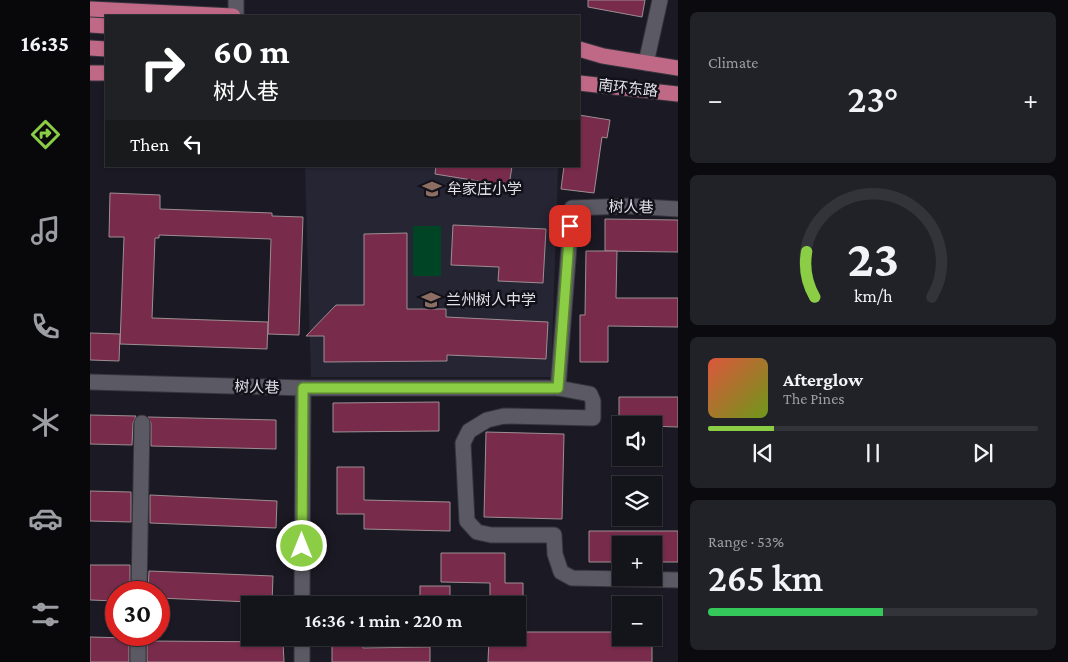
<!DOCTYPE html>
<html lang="en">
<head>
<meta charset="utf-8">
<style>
	:root { --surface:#14141b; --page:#212128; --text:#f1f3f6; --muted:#9d9ea3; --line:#33333a; --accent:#8bce46 }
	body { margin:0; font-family:"Crimson Pro","Noto Sans SC",serif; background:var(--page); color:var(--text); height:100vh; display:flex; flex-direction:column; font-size:19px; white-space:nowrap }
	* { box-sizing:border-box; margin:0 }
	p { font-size:16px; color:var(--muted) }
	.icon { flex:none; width:28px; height:28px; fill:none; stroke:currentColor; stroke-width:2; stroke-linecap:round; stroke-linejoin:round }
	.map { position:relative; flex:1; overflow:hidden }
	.panel { display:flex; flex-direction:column; gap:12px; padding:12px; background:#0b0b0f; width:390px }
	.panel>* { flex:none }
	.top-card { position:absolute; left:15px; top:15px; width:475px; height:152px; border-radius:0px; box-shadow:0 1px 4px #0004,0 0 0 1px var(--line); background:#202124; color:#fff; overflow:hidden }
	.tools { position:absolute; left:522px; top:416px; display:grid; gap:10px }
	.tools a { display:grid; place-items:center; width:50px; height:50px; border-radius:0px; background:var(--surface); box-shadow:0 1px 4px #0004,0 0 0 1px var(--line); font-size:25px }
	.speed { position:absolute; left:15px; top:581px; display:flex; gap:10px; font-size:25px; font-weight:700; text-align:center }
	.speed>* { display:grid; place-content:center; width:65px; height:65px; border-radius:50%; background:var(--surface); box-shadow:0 1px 4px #0004,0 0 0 1px var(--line); line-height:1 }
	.speed .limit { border:8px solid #d22; background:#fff; color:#111 }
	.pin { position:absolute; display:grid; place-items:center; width:42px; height:42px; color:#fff; margin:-21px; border-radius:10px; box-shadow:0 2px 8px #0006 }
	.me { position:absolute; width:55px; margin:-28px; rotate:0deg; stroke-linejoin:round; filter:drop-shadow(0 0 4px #0008) }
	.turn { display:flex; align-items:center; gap:18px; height:105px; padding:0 25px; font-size:22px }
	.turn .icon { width:65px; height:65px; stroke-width:2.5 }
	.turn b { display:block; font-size:35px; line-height:42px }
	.then { display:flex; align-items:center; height:48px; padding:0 25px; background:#0003; gap:10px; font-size:19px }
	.big { font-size:38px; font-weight:600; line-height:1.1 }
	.panel .widget { flex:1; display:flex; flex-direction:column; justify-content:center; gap:8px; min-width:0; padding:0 18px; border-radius:8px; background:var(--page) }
	.panel .dial { align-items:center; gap:0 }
	.dial svg { height:130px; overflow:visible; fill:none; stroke:var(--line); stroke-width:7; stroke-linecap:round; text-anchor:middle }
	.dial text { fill:var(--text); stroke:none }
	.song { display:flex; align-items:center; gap:15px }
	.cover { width:60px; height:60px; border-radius:8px; background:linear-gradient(135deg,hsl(10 70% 55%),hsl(80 70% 35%)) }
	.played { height:5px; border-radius:2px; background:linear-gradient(90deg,var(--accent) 20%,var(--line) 20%) }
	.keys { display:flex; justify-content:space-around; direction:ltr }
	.heat { display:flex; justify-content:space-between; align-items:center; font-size:28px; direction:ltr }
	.charge { height:8px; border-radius:4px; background:linear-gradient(90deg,#34c759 53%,var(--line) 0) }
	.trip { position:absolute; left:151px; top:596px; width:285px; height:50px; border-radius:0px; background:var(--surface); box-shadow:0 1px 4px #0004,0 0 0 1px var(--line); font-weight:600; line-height:50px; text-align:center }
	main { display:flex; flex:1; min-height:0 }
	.menu { display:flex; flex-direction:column; width:90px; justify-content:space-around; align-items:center; background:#08080b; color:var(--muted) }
	.menu .icon { width:35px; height:35px }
	.menu .current { color:var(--accent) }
	.menu b { font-size:22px; color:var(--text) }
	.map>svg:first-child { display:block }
	.built { fill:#262534 }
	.green { fill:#004426 }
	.building { fill:#792b4b; stroke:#9d8e92 }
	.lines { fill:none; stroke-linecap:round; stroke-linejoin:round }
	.minor-casing { stroke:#36353d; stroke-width:17 }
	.trunk-casing { stroke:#36353d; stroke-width:17 }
	.minor { stroke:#5a5964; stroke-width:15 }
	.trunk { stroke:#c06987; stroke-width:15 }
	.route-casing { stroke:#5a862e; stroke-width:12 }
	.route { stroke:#8bce46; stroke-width:9 }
	.labels { text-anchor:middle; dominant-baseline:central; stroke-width:5; stroke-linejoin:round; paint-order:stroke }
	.street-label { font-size:15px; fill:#e0e0e6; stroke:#12111a }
	.poi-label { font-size:15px; fill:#e0e0e6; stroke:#12111a; text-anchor:start }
</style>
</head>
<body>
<main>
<nav class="menu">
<b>16:35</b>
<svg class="icon current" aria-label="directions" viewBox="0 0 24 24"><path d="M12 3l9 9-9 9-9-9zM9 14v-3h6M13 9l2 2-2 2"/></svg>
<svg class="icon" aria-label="music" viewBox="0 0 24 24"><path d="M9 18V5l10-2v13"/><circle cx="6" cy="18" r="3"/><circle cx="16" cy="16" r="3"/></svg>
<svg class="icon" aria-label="phone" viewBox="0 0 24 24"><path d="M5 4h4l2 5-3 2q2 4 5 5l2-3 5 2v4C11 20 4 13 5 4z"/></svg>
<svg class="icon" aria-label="climate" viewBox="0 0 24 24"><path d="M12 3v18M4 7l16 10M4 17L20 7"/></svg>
<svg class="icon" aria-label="car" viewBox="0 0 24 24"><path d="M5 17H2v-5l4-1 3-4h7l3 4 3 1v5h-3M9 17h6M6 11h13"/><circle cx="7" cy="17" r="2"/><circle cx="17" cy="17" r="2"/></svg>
<svg class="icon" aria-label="filters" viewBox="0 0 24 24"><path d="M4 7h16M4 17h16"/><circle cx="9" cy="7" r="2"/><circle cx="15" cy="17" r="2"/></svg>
</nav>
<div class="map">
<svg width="588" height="662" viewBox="0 0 588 662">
	<rect width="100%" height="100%" fill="#1b1a24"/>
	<path class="built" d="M 215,166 L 468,166 L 461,377 L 221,377 Z"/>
	<rect class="green" x="323" y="226" width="28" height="50"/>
	<g class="building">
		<path d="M 498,0 L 555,0 L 552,17 L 498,7 Z"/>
		<path d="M 489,115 L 520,120 L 517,138 L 512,137 L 504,193 L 471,189 L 474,166 L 489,166 Z"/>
		<path d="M 346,166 L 422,166 L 419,186 L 345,174 Z"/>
		<path d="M 20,193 L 70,195 L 70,209 L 182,213 L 182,216 L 213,217 L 209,335 L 178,334 L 181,239 L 69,235 L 69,238 L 65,238 L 62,318 L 178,322 L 177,349 L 30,344 L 34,237 L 19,237 Z"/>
		<path d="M 515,219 L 588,220 L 588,252 L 515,251 Z"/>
		<path d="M 363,225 L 456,229 L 453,283 L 408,281 L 409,267 L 361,265 Z"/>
		<path d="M 317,233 L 317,309 L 356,309 L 356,317 L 458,322 L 456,359 L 357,355 L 357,361 L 234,362 L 234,336 L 216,336 L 246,305 L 274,305 L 274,234 Z"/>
		<path d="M 496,251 L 527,251 L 526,298 L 588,298 L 588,327 L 518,326 L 518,362 L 490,362 L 490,315 L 495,315 Z"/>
		<path d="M 0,333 L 30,334 L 29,361 L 0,360 Z"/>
		<path d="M 529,397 L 588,397 L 588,427 L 529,425 Z"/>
		<path d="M 349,402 L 349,431 L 243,432 L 243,403 Z"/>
		<path d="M 0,415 L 46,416 L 43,423 L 42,445 L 0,444 Z"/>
		<path d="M 58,417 L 186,420 L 186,449 L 61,446 L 61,423 Z"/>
		<path d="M 396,432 L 474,434 L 472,519 L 394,517 Z"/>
		<path d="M 247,467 L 274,467 L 274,500 L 360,502 L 360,531 L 274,529 L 274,514 L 247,514 Z"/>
		<path d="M 0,491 L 41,492 L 41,522 L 0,521 Z"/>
		<path d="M 60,495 L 187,501 L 186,528 L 60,523 Z"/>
		<path d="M 499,531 L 588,531 L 588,562 L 564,562 L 564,545 L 531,545 L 531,562 L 499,562 Z"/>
		<path d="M 351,553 L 415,553 L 415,583 L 433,583 L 433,605 L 400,605 L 400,583 L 351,582 Z"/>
		<path d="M 0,565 L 40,565 L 40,592 L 26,592 L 26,601 L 0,600 Z"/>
		<path d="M 59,571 L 183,576 L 182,603 L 69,598 L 69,592 L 58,592 Z"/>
		<rect x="330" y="586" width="30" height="19"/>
		<path d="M 428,632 L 531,632 L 531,638 L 562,638 L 562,662 L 398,662 L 399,638 L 428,638 Z"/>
		<path d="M 0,637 L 39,638 L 39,662 L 0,662 Z"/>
		<path d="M 242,638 L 273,638 L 273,648 L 340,647 L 340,662 L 242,662 Z"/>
		<path d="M 57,641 L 193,642 L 194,662 L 57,662 Z"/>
	</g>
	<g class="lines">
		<g class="minor-casing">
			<g id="minor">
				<path d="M 146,16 L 146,0"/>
				<path d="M 556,63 L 570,0"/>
				<path d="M 0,382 L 213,388 L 468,388 L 482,208 L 538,206 L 588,209"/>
				<path d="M 468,388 L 500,394 L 503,401 L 503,418 L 414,416 L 397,420 L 379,431 L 373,443 L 377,521 L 387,532 L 401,535 L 464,535 L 465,554 L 471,572 L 482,578 L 588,580"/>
				<path d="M 49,592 L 52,423"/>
				<path d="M 212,605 L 213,388"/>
				<path d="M 48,662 L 48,635"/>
				<path d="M 212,662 L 212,638"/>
			</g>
		</g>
		<g class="trunk-casing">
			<g id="trunk">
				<path d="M 0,9 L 143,16"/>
				<path d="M 0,25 L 16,26"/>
				<path d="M 0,48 L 16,49"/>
				<path d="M 489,49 L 513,56 L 588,68"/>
				<path d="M 0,73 L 16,73"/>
				<path d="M 489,83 L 588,94"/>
			</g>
		</g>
		<use href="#minor" class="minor"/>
		<use href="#trunk" class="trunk"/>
	</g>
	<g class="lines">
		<g class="route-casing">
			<path id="route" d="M 212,546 L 213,388 L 468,388 L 480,226"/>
		</g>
		<use href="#route" class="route"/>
	</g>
	<defs>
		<g id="school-bare" transform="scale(1.5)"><path d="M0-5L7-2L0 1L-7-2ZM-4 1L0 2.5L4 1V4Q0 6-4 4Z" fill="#8d6e63" stroke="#12111a" stroke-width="2.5" paint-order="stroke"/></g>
	</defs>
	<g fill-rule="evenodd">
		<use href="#school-bare" x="342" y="189"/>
		<use href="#school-bare" x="341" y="300"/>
	</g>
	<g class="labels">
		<g class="street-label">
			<text transform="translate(538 88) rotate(6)">南环东路</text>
			<text transform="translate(541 207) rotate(1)">树人巷</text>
			<text transform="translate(167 387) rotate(2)">树人巷</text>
		</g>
		<g class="poi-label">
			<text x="357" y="189">牟家庄小学</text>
			<text x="356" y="300">兰州树人中学</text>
		</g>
	</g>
</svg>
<div class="tools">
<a><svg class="icon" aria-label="sound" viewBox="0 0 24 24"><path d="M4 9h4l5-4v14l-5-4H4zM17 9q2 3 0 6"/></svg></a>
<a><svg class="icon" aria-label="layers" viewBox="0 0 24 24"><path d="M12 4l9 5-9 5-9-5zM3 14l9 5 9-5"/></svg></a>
<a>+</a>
<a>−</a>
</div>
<div class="speed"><div class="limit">30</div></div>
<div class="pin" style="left:480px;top:226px;background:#d93025"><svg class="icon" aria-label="arrive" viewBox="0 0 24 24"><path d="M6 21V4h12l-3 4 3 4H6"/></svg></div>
<svg class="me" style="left:212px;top:546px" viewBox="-20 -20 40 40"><circle r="17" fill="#8bce46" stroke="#fff" stroke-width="3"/><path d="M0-11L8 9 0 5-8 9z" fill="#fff"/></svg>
<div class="trip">16:36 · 1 min · 220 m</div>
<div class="top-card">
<div class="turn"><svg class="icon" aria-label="right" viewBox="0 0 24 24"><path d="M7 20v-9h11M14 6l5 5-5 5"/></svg><div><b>60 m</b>树人巷</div></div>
<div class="then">Then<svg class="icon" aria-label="left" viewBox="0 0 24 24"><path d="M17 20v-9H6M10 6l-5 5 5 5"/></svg></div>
</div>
</div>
<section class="panel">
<div class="widget"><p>Climate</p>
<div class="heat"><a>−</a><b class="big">23°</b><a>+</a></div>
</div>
<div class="widget dial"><svg viewBox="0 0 100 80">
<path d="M14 69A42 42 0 1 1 86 69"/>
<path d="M14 69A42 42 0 0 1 9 41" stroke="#8bce46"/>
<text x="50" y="56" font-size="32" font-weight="700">23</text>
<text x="50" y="72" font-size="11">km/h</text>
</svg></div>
<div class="widget">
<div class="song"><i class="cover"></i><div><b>Afterglow</b><p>The Pines</p></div></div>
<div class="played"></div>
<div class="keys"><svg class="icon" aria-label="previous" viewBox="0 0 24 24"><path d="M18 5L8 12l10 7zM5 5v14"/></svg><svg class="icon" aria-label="pause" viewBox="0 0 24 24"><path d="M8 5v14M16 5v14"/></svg><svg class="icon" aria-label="next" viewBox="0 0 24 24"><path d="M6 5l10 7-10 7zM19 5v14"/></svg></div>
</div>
<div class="widget"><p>Range · 53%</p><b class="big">265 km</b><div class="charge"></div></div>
</section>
</main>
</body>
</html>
